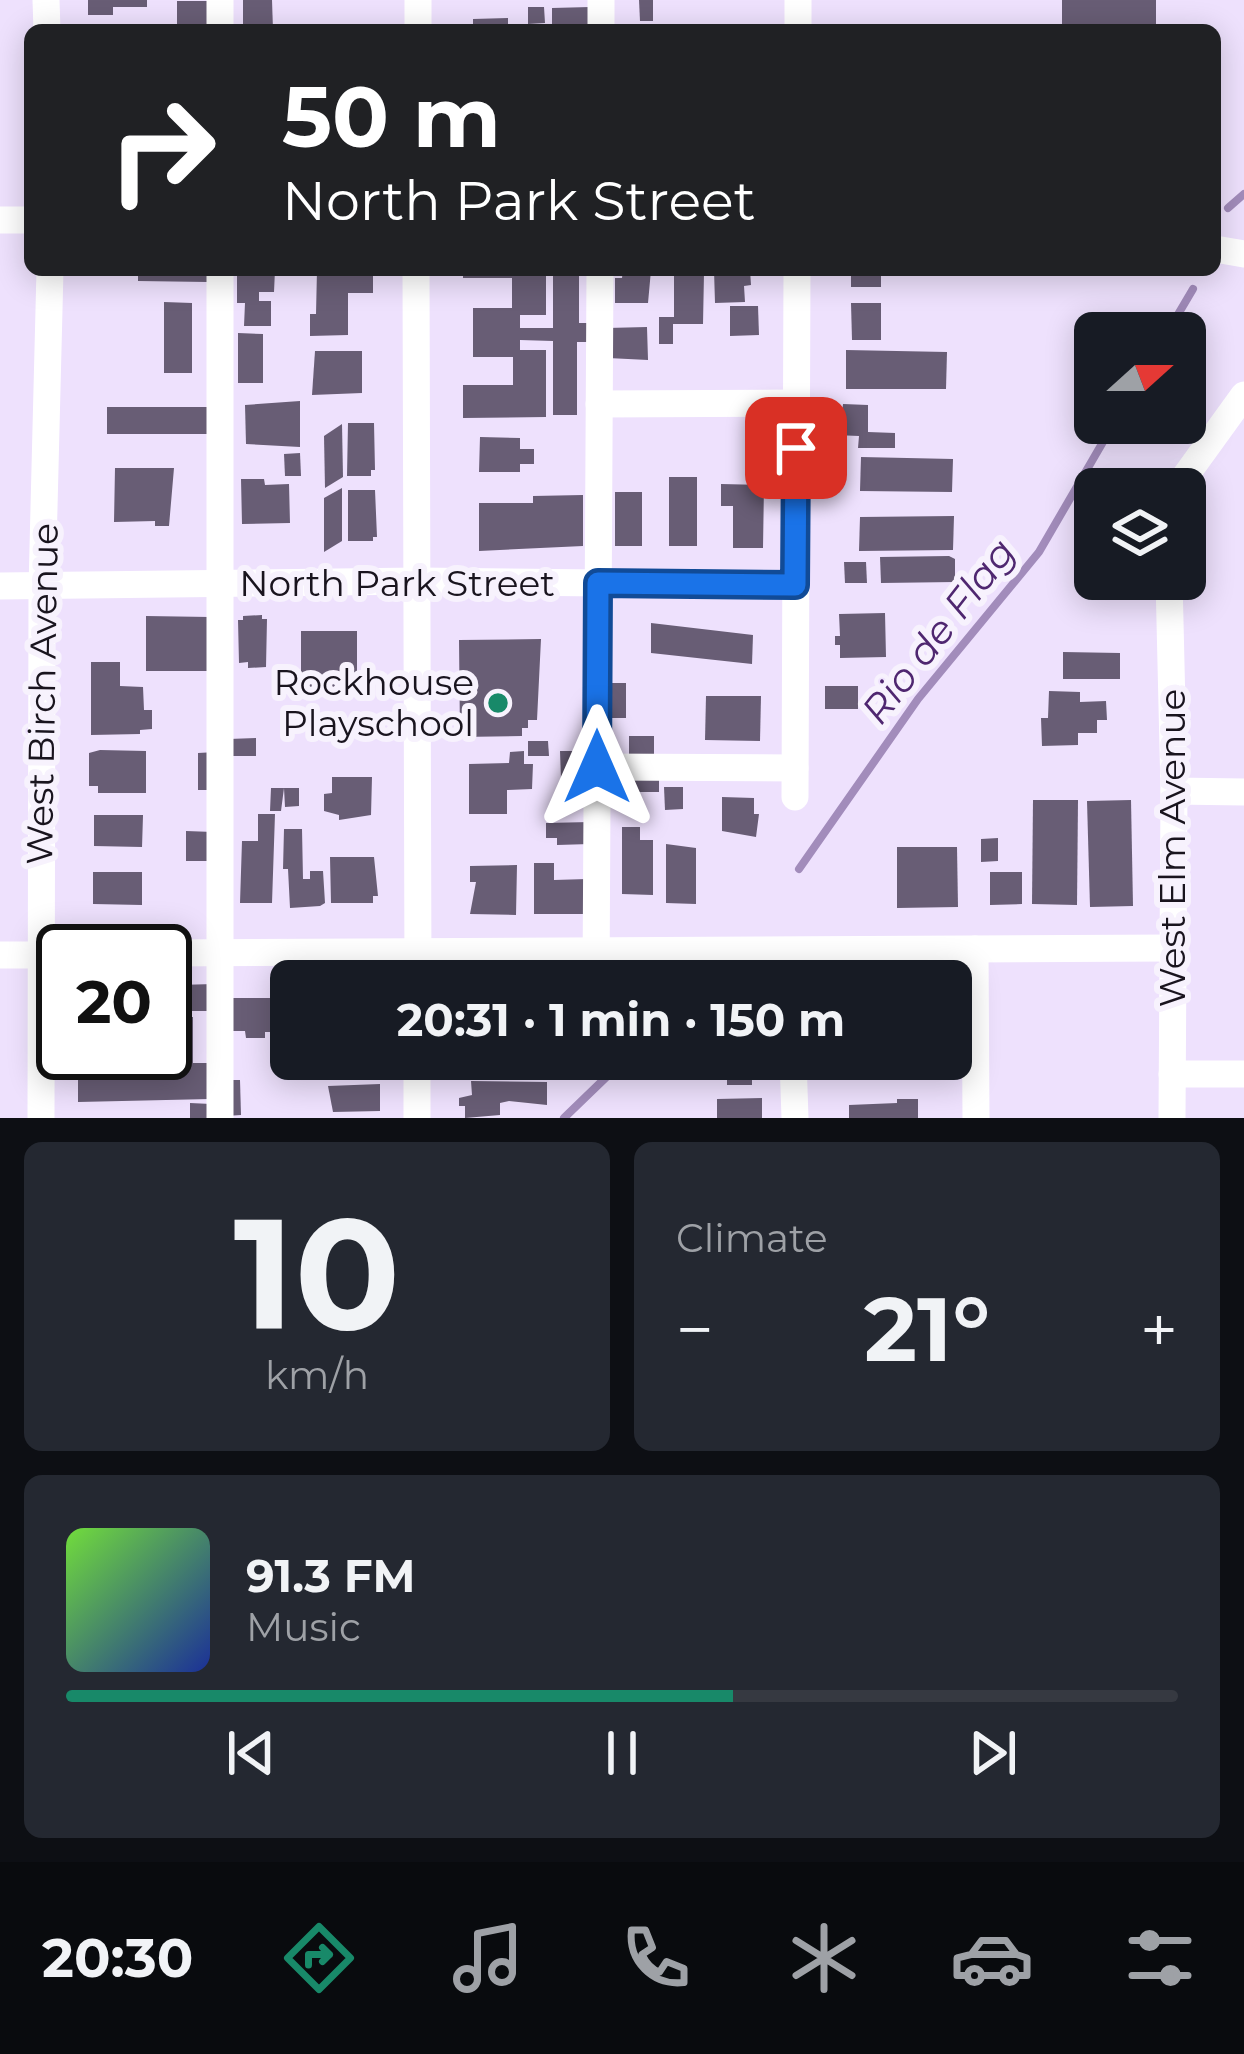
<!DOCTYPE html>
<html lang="en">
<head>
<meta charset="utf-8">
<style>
	:root { --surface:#171b24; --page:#242831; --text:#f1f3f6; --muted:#9ea1a6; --line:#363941; --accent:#188969 }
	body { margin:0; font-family:Montserrat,sans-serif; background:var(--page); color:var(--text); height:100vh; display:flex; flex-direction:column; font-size:45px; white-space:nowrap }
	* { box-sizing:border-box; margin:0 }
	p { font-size:39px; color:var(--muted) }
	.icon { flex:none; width:66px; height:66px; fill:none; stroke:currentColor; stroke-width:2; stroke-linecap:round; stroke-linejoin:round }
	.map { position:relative; height:1118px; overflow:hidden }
	.side { display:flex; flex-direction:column; gap:24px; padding:24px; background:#0d0f14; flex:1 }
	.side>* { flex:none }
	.guide { position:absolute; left:24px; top:24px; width:1197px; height:252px; border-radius:18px; box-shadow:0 6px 30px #0003; background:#202124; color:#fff; overflow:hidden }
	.needle { width:78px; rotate:69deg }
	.tools { position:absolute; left:1074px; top:312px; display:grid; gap:24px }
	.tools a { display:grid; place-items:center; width:132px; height:132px; border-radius:18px; background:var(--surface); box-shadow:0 6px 30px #0003; font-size:60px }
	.speed { position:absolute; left:36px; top:924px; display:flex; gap:24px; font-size:60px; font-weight:700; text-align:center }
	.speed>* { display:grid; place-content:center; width:156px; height:156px; border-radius:50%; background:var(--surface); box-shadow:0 6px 30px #0003; line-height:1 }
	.speed .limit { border:6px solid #111; border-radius:18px; background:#fff; color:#111 }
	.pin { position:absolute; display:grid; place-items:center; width:102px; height:102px; color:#fff; margin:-51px; border-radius:24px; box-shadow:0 6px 18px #0006 }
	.me { position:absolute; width:132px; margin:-66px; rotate:0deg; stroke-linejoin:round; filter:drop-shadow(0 0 9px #0008) }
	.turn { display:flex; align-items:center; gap:42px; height:252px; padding:0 60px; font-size:54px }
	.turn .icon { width:156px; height:156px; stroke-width:2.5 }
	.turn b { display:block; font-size:84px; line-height:102px }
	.big { font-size:90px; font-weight:700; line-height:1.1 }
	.side .tile { flex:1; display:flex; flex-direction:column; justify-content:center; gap:18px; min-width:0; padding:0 42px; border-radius:18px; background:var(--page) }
	.side .dial { align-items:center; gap:0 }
	.dial b { font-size:156px; line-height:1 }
	.song { display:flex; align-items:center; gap:36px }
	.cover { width:144px; height:144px; border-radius:18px; background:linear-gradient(135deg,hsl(100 70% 55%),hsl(230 70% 35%)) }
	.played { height:12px; border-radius:6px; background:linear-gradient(90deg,var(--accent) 60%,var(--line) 60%) }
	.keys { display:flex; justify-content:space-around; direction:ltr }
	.heat { display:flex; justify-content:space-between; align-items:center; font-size:66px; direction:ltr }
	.side .tiles { flex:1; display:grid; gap:24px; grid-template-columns:1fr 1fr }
	.tile:last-child { grid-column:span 2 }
	.trip { position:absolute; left:270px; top:960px; width:702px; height:120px; border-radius:18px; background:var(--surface); box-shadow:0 6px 30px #0003; font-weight:700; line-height:120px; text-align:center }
	.tabs { display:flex; height:192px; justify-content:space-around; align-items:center; background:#090b0e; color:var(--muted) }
	.tabs .icon { width:84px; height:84px }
	.tabs .current { color:var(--accent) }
	.tabs b { font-size:54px; color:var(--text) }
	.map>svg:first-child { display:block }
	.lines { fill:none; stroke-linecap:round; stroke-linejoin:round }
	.stream { stroke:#a28cbb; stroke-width:8 }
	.building { fill:#685d75 }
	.minor { stroke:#fff; stroke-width:27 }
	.route-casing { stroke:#114b97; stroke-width:30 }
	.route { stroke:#1a73e8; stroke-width:21 }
	.poi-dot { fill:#188969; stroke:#f7f2fd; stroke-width:4.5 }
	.labels { text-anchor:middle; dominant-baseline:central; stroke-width:12; stroke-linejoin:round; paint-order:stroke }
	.street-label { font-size:36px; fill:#19141e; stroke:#f7f2fd }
	.poi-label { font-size:36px; fill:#19141e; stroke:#f7f2fd; text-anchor:end }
	.water-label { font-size:39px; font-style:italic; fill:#4f2770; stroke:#f7f2fd }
</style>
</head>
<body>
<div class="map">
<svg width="1244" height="1118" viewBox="0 0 1244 1118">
	<rect width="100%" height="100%" fill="#eee1fd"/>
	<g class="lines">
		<g class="stream">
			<path d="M 1228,208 L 1244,194"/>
			<path d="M 1167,333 L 1193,289"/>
			<path d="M 799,869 L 918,699 L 1039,552 L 1114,423"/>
			<path d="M 564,1118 L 625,1059"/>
		</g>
	</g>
	<g class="building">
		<path d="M 88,0 L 147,0 L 147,7 L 113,7 L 113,15 L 88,15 Z"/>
		<path d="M 243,0 L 272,0 L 273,30 L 243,30 Z"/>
		<path d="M 639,0 L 653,0 L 653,21 L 640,21 Z"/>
		<rect x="1062" y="0" width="94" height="30"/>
		<rect x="177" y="1" width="30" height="29"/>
		<path d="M 528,7 L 544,7 L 545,23 L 528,24 Z"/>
		<path d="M 590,7 L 590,30 L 552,30 L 552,8 Z"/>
		<path d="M 508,18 L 508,30 L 473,30 L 473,19 Z"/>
		<path d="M 138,270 L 208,270 L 208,282 L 138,281 Z"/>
		<path d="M 237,270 L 275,270 L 274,292 L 259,292 L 259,301 L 271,301 L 271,326 L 244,326 L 245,303 L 237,303 Z"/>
		<path d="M 317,270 L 373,270 L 373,293 L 348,293 L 348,335 L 310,336 L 310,314 L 316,314 Z"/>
		<path d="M 463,270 L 546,270 L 546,315 L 520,315 L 520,328 L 553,328 L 553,270 L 579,270 L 579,323 L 587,323 L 587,342 L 577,342 L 577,415 L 553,415 L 553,341 L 520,340 L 520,350 L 546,350 L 546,417 L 463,418 L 463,385 L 513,385 L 513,357 L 473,357 L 473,308 L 512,308 L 512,278 L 463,278 Z"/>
		<path d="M 623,270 L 651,270 L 648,303 L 615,303 L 615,278 L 622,278 Z"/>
		<path d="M 714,270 L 750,270 L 751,285 L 744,286 L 745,302 L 715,303 Z"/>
		<rect x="851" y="270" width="30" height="17"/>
		<path d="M 704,273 L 703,324 L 673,324 L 673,344 L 659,344 L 659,317 L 674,317 L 674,276 Z"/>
		<path d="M 164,302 L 192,303 L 192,373 L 164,373 Z"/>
		<path d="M 851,303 L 881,303 L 881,340 L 852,340 Z"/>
		<path d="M 730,306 L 758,306 L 759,335 L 730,336 Z"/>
		<path d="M 647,327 L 648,360 L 608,358 L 607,328 Z"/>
		<path d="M 238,333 L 263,334 L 263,383 L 238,383 Z"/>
		<path d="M 846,350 L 947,352 L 946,389 L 846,389 Z"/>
		<path d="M 315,351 L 362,351 L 362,393 L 312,395 Z"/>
		<path d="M 300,401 L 300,447 L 246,444 L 245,405 Z"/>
		<path d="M 843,404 L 868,405 L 868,432 L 895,433 L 895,448 L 858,448 L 859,436 L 835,435 L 836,413 L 842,413 Z"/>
		<path d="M 107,407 L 208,407 L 207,434 L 107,434 Z"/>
		<path d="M 348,423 L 374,423 L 375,470 L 371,470 L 371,476 L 347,476 Z"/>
		<path d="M 342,424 L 343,477 L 325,488 L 324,436 Z"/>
		<path d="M 480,437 L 520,438 L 520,449 L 534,449 L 534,464 L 520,464 L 520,472 L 479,472 Z"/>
		<path d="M 300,453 L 301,476 L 285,476 L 284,454 Z"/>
		<path d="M 861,457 L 953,459 L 952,492 L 860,491 Z"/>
		<path d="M 115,468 L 174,468 L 169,526 L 155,526 L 155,521 L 114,522 Z"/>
		<rect x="669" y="477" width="28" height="69"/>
		<path d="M 241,479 L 264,479 L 265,485 L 289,484 L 290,523 L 242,524 Z"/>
		<path d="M 721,484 L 764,485 L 763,548 L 733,548 L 733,506 L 721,506 Z"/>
		<path d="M 342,488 L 342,541 L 324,552 L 324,498 Z"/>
		<path d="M 348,490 L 375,490 L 377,537 L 373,537 L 373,541 L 348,541 Z"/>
		<rect x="615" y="492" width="27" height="54"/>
		<path d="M 583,495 L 583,546 L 479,551 L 479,503 L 533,503 L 533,496 Z"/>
		<path d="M 954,516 L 953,550 L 859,551 L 860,517 Z"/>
		<path d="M 949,556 L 955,559 L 955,582 L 881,583 L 880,557 Z"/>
		<path d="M 844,562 L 866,562 L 867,583 L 845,583 Z"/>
		<path d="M 885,613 L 886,657 L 840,658 L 840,645 L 835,645 L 835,636 L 840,636 L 839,614 Z"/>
		<path d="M 262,615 L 262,619 L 267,619 L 266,667 L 248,668 L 248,662 L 239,663 L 238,620 L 243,620 L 243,616 Z"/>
		<path d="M 146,616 L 210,617 L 210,671 L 146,671 Z"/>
		<path d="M 651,623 L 753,635 L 752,664 L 651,653 Z"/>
		<rect x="301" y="631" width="56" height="57"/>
		<path d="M 541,639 L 537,720 L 528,720 L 528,728 L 522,728 L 522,736 L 460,737 L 459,640 Z"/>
		<path d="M 1063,652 L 1120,653 L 1120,679 L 1063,679 Z"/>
		<path d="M 91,662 L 120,662 L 120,686 L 143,687 L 144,710 L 152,710 L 152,729 L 140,730 L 140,734 L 91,735 Z"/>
		<rect x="608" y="683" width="18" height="35"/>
		<rect x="825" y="686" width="33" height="23"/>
		<path d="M 1049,691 L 1080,692 L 1080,702 L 1106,701 L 1107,720 L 1097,720 L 1097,733 L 1078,733 L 1078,745 L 1042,746 L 1041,718 L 1048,718 Z"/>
		<path d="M 706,696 L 761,696 L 760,741 L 705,740 Z"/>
		<rect x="629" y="736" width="25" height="19"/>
		<path d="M 256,738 L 256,756 L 230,756 L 229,739 Z"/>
		<path d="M 528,741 L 548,741 L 549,756 L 528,756 Z"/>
		<path d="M 100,750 L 146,751 L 146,793 L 98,793 L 98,786 L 89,786 L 89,753 Z"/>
		<path d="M 524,751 L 524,764 L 533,764 L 532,789 L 507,790 L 507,814 L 469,814 L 469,764 L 509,763 L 510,752 Z"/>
		<path d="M 560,751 L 587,751 L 587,779 L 561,779 Z"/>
		<path d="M 216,752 L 215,790 L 198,790 L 198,753 Z"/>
		<path d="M 610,775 L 659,775 L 659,792 L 629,792 L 629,803 L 610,803 Z"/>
		<path d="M 332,777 L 372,777 L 371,815 L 339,820 L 339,815 L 324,811 L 324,794 L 332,793 Z"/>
		<path d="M 664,787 L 683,787 L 683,809 L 665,810 Z"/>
		<path d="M 271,788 L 299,788 L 299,806 L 285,807 L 284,788 L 281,811 L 270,811 Z"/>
		<path d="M 722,797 L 754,798 L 754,814 L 759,814 L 756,837 L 722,831 Z"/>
		<path d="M 1033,800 L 1078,800 L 1077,905 L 1032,904 Z"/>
		<path d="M 1131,800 L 1133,906 L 1090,907 L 1087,801 Z"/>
		<path d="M 258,814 L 275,814 L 272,903 L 240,903 L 242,841 L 258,841 Z"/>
		<path d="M 94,815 L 143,815 L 142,847 L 94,846 Z"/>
		<path d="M 590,822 L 590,844 L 557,845 L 557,838 L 546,838 L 546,823 Z"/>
		<path d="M 622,827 L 640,827 L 640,840 L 653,840 L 653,895 L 622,894 Z"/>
		<path d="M 284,829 L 302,829 L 303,879 L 310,879 L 310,871 L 323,871 L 325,903 L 320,906 L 290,908 L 288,869 L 283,869 Z"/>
		<path d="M 186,831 L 213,832 L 213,861 L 186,861 Z"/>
		<path d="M 998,838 L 998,861 L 981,862 L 981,839 Z"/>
		<path d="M 666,844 L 696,848 L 696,904 L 666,903 Z"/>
		<path d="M 897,847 L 957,847 L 958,907 L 897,908 Z"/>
		<path d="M 330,857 L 374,857 L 378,896 L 373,896 L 373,903 L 331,903 Z"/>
		<path d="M 534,863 L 554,863 L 554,880 L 587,879 L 587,914 L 534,914 Z"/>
		<path d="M 517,865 L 516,915 L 470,914 L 476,882 L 470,882 L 470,866 Z"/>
		<path d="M 93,872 L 142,872 L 142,905 L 93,904 Z"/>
		<path d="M 990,872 L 1022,872 L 1022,904 L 990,905 Z"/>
		<path d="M 214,984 L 214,1011 L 179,1011 L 178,985 Z"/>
		<path d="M 233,998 L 279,998 L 281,1032 L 265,1032 L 265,1038 L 246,1038 L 245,1031 L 231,1031 Z"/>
		<path d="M 284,1002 L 291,1002 L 291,1045 L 283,1045 Z"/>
		<path d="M 951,1002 L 964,1002 L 965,1028 L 951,1028 Z"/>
		<path d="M 165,1005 L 175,1005 L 175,1017 L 193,1017 L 193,1063 L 210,1063 L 210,1099 L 78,1102 L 78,1066 L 169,1064 L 169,1016 L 165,1016 Z"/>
		<path d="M 94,1053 L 145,1053 L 145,1062 L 93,1063 Z"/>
		<path d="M 333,1059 L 354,1059 L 354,1075 L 333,1074 Z"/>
		<rect x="727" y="1059" width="25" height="26"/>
		<rect x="845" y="1059" width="32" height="20"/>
		<rect x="553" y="1061" width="25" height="18"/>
		<path d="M 225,1080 L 240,1080 L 241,1115 L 226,1116 Z"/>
		<path d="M 471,1081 L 547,1082 L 547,1105 L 509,1101 L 500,1103 L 500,1115 L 465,1118 L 465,1106 L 459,1106 L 459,1098 L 472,1095 Z"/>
		<path d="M 380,1084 L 380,1111 L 333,1112 L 328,1086 Z"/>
		<path d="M 762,1098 L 762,1118 L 717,1118 L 717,1099 Z"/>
		<path d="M 897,1099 L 918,1099 L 918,1118 L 849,1118 L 849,1105 L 897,1103 Z"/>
		<path d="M 190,1103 L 211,1104 L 211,1118 L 190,1118 Z"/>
	</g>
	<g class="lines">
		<g class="minor">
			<path d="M 46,0 L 47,30"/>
			<path d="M 220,0 L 220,30"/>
			<path d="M 418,30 L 418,0"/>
			<path d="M 601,30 L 601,0"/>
			<path d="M 798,30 L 798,0"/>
			<path d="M 0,220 L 30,220"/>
			<path d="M 1215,249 L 1244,254"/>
			<path d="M 416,270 L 418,981"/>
			<path d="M 599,404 L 796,403"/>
			<path d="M 1176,489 L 1244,395"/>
			<path d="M 1169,579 L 1174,791 L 1172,1118"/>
			<path d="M 0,586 L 419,581 L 795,585"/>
			<path d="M 597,767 L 795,768"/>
			<path d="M 1174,791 L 1244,792"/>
			<path d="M 795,797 L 797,270"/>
			<path d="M 975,949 L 976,1118"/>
			<path d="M 165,953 L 1172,948"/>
			<path d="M 0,955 L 63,955"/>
			<path d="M 596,981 L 600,270"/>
			<path d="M 793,1059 L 795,1118"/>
			<path d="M 1172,1074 L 1244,1074"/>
			<path d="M 41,1118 L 42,587 L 50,270"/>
			<path d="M 220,1118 L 220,270"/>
			<path d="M 417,1118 L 417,1059"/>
		</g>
	</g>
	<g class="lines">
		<g class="route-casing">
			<path id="route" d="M 597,767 L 598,583 L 795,585 L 796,448"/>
		</g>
		<use href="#route" class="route"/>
	</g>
	<circle class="poi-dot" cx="498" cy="703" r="12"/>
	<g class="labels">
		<g class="street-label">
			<text x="397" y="583">North Park Street</text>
			<text transform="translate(42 694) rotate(-89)">West Birch Avenue</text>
			<text transform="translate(1172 848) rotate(-90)">West Elm Avenue</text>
		</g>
		<g class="poi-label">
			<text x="474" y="682">Rockhouse<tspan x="474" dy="41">Playschool</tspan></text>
		</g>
		<g class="water-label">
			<text transform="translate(938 631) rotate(-52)">Rio de Flag</text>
		</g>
	</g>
</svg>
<div class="tools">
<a><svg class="needle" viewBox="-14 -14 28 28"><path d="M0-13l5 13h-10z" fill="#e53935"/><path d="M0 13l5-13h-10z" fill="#9ea1a6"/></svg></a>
<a><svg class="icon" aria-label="layers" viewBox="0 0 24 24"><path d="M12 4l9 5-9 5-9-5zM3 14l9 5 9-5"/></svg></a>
</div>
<div class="speed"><div class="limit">20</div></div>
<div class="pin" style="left:796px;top:448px;background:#d93025"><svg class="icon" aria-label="arrive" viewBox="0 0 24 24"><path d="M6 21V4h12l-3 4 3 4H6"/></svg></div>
<svg class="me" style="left:597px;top:767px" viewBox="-20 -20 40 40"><path d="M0-17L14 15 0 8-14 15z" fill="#1a73e8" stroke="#fff" stroke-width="4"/></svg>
<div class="trip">20:31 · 1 min · 150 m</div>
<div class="guide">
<div class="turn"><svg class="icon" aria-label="right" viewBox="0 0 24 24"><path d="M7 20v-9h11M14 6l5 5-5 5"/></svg><div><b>50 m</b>North Park Street</div></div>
</div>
</div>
<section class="side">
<div class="tiles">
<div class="tile dial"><b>10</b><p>km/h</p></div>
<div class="tile"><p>Climate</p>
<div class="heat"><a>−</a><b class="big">21°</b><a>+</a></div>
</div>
<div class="tile">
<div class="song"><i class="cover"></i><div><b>91.3 FM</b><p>Music</p></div></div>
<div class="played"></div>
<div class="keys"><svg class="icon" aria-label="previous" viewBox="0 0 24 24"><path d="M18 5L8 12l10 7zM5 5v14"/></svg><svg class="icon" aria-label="pause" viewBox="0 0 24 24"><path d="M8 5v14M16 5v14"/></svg><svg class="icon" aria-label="next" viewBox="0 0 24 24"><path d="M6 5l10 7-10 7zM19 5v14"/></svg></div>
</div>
</div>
</section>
<nav class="tabs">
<b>20:30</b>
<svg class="icon current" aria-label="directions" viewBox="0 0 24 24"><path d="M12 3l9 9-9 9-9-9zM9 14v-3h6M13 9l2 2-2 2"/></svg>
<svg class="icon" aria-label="music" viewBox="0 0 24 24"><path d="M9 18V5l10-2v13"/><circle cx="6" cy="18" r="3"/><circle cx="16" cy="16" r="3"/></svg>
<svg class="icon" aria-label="phone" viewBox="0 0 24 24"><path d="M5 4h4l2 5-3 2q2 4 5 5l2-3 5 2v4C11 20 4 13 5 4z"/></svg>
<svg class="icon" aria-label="climate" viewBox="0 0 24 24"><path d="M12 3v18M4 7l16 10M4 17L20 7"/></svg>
<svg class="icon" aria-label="car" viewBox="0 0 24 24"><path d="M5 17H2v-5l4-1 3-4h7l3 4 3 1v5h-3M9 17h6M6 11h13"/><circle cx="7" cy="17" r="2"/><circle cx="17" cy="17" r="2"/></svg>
<svg class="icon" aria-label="filters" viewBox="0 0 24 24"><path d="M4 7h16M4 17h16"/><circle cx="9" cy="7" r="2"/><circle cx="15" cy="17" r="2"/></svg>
</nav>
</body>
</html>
